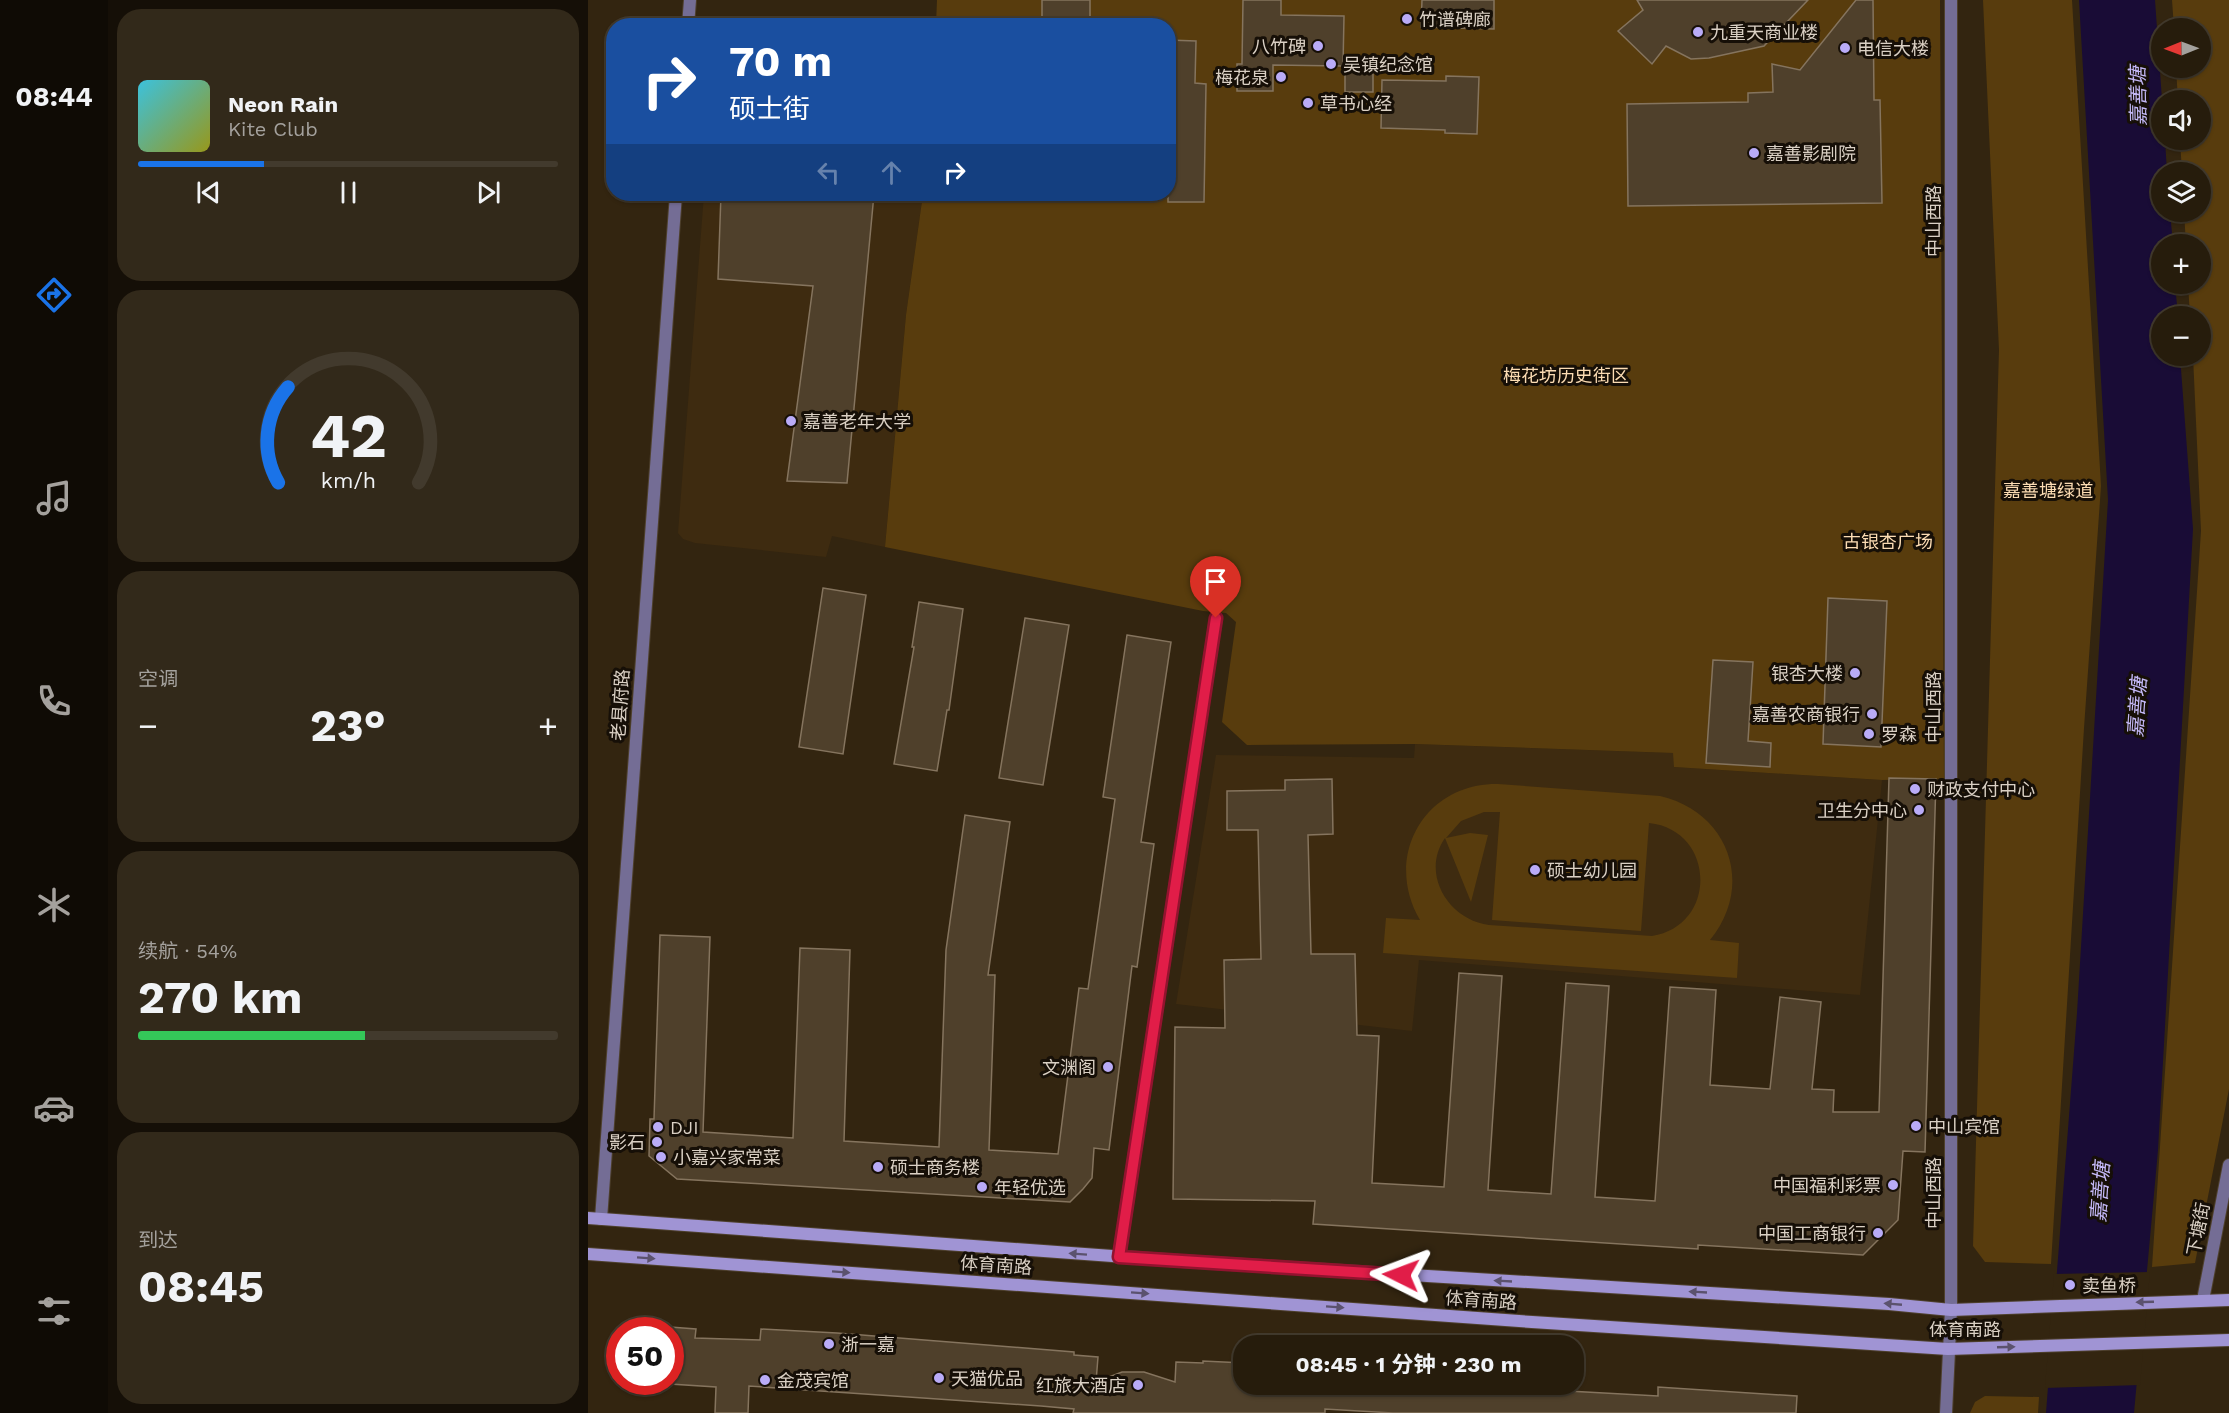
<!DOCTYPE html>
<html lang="zh">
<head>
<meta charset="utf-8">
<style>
	:root { --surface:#261c0c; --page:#32291a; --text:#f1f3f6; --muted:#a4a19d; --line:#423a2d; --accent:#1a73e8 }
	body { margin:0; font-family:"Work Sans","Noto Sans SC",sans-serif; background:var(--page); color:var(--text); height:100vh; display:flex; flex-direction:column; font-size:22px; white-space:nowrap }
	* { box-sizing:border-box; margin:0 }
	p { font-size:20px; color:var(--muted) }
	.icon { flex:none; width:33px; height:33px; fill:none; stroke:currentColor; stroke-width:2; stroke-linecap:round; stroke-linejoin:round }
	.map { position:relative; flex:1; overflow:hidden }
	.drawer { display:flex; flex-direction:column; gap:9px; padding:9px; background:#150f07; width:480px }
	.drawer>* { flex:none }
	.top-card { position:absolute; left:18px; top:18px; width:570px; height:183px; border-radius:24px; box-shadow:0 2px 4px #0004,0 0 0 2px var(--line); background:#1a4fa0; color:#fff; overflow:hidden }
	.needle { width:39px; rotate:269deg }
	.fabs { position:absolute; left:1563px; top:18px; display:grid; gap:12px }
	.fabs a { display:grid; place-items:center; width:60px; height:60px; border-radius:50%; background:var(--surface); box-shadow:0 2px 4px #0004,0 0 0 2px var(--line); font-size:30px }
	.speed { position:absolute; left:18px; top:1317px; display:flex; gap:12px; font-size:30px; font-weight:700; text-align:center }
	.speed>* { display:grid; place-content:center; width:78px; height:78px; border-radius:50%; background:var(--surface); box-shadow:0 2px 4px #0004,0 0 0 2px var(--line); line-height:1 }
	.speed .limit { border:9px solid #d22; background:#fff; color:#111 }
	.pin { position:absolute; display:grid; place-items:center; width:51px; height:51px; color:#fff; margin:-62px -26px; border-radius:50% 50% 50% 0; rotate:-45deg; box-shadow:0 0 6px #0007 }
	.pin .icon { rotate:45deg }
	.me { position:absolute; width:66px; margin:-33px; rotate:273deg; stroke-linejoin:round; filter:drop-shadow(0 0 4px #0008) }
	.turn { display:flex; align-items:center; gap:21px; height:126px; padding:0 24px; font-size:27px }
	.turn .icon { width:78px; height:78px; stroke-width:2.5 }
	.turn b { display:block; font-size:42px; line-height:51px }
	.lanes { display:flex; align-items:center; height:57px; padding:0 24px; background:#0003; justify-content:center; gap:30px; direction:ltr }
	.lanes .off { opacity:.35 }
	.big { font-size:45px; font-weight:700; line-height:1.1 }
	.drawer .tile { flex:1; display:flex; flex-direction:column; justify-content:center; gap:9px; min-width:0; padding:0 21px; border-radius:24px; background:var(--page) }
	.drawer .dial { align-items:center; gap:0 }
	.dial svg { height:156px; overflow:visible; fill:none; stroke:var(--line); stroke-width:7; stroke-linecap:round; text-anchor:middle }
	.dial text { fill:var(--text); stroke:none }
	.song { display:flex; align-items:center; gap:18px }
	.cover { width:72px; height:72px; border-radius:9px; background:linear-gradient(135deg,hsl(190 70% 55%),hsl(60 70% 35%)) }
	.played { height:6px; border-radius:3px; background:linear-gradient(90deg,var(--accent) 30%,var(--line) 30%) }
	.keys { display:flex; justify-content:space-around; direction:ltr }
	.heat { display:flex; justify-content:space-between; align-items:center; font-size:33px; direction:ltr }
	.charge { height:9px; border-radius:4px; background:linear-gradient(90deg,#34c759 54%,var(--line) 0) }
	.trip { position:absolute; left:645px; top:1335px; width:351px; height:60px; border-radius:24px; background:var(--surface); box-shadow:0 2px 4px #0004,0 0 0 2px var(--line); font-weight:700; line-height:60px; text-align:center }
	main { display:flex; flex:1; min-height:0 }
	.tab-bar { display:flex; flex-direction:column; width:108px; justify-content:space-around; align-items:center; background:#0f0b05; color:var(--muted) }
	.tab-bar .icon { width:42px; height:42px }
	.tab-bar .on { color:var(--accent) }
	.tab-bar b { font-size:27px; color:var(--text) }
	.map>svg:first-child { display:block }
	.built { fill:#3e2b10 }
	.green { fill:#583c0d; fill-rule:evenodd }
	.water { fill:#190c36 }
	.pier { fill:#332510 }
	.building { fill:#4f402b; stroke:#85745e; stroke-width:1.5 }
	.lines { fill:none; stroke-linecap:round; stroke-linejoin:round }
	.lane-casing { stroke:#4e402d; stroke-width:14 }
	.street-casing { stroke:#4e402d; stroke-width:14 }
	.secondary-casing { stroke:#4e402d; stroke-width:14 }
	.lane { stroke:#746d95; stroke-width:12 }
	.street { stroke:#746d95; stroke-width:12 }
	.secondary { stroke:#a094d4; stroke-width:12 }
	.oneway { fill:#5b526e }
	.route-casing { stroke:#92132f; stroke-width:15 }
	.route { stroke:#e11d48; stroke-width:10 }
	.poi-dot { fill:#b9abf7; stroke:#160f07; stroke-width:2 }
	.labels { text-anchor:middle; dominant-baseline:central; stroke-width:6; stroke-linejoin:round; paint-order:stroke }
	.poi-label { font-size:18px; fill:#dad0c4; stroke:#160f07; text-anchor:start }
	.street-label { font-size:18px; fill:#dad0c4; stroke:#160f07 }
	.park-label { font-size:18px; fill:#fcdcb3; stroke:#160f07 }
	.water-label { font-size:20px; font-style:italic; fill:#c3b8f6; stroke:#160f07 }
</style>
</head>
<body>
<main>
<nav class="tab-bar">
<b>08:44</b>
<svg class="icon on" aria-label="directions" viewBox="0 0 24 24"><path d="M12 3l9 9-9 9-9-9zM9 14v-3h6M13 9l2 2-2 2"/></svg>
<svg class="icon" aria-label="music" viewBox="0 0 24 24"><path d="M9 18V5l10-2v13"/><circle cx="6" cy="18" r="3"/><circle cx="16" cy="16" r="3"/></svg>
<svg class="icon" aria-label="phone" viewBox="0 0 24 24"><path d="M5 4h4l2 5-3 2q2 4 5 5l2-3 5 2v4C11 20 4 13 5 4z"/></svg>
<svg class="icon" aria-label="climate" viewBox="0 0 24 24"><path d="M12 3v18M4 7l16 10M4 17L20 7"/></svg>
<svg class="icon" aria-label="car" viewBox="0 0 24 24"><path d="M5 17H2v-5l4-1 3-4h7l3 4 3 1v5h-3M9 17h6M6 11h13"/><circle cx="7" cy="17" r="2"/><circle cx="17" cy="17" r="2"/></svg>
<svg class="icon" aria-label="filters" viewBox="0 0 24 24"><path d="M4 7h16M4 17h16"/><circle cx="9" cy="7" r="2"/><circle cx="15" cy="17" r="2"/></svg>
</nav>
<section class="drawer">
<div class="tile">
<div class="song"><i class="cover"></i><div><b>Neon Rain</b><p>Kite Club</p></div></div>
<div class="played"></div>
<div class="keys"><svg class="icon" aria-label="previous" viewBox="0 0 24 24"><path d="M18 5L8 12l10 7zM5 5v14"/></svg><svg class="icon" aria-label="pause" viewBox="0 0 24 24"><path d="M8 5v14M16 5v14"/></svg><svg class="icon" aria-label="next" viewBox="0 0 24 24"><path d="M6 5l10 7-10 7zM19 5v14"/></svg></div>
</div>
<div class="tile dial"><svg viewBox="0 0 100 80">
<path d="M14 69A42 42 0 1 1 86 69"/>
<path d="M14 69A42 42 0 0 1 19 20" stroke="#1a73e8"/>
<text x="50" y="56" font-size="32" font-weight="700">42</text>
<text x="50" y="72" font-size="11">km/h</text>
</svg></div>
<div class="tile"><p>空调</p>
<div class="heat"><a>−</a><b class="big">23°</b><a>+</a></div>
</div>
<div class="tile"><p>续航 · 54%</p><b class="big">270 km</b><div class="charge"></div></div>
<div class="tile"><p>到达</p><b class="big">08:45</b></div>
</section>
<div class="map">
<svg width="1641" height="1413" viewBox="0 0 1641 1413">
	<rect width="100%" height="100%" fill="#332510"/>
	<g class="built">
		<path d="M 116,194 L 335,194 L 318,315 L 297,547 L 244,536 L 238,557 L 107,543 L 95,539 L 90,533 Z"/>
		<path d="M 827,744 L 1086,753 L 1086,767 L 1294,780 L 1272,995 L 831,960 L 824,1031 L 588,1004 L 628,755 L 826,758 Z"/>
	</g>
	<g class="green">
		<path d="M 349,0 L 1352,0 L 1356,779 L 1294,780 L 1086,767 L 1085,753 L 827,744 L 659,745 L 634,722 L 648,622 L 638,613 L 615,611 L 297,547 L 318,315 L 335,194 L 580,194 L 580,26 L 348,25 Z"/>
		<path d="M 1395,0 L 1484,0 L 1513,486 L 1496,728 L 1463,1264 L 1397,1262 L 1385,1246 L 1411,350 Z"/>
		<path d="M 1584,0 L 1641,0 L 1641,1089 L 1607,1263 L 1564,1267 L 1613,531 L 1605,356 L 1612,356 L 1612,316 L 1602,316 L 1600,284 L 1612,284 L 1612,244 L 1598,244 L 1596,212 L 1612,212 L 1612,172 L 1594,172 L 1592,140 L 1612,140 L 1612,100 L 1590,100 L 1588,68 L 1612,68 L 1612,28 L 1586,28 Z"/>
		<path d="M 910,784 L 1072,796 C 1141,812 1167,885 1122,940 L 1151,943 L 1149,978 L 795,953 L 798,918 L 832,920 C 795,857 836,783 910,784 ZM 896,812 L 912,812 L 904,920 L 1053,931 L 1061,823 C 1128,830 1130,926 1064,936 L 901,925 C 861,920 832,874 857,838 L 883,902 L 900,835 L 882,833 L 858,838 L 873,821 Z"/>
		<path d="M 1397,1396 L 1451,1397 L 1450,1413 L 1382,1413 L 1387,1402 Z"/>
	</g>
	<path class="water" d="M 1491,0 L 1567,0 L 1574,100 L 1574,140 L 1577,140 L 1579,172 L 1574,172 L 1574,212 L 1582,212 L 1585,244 L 1574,244 L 1574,284 L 1587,284 L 1590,316 L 1574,316 L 1574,356 L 1592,356 L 1605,529 L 1570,1150 L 1546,1413 L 1458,1413 L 1489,1013 L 1520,500 Z"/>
	<path class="pier" d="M 1562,1272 L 1552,1385 L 1457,1388 L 1466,1274 Z"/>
	<g class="building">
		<rect x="454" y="0" width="48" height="26"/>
		<path d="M 655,0 L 693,0 L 693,15 L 756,16 L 755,66 L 685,65 L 685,91 L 649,91 L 649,64 L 654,64 Z"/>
		<path d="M 834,0 L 906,0 L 906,29 L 833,27 Z"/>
		<path d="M 1049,0 L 1220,0 L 1176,46 L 1121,58 L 1103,59 L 1078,46 L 1064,64 L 1030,31 L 1055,10 Z"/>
		<path d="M 1268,0 L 1285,0 L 1286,100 L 1292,100 L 1294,203 L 1040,206 L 1039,104 L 1160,102 L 1160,93 L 1185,92 L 1184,64 L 1212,70 Z"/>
		<path d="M 580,40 L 608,41 L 607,83 L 618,84 L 616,202 L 580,202 Z"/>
		<rect x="757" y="69" width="28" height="23"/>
		<path d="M 858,76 L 891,77 L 889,134 L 857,133 L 857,130 L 793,128 L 794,80 L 858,81 Z"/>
		<path d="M 133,194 L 286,194 L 259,483 L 199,481 L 225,286 L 130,279 Z"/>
		<path d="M 235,588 L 278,595 L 255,754 L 211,747 Z"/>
		<path d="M 1240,598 L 1299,601 L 1293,747 L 1235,744 Z"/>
		<path d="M 331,602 L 375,609 L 361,710 L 359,710 L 349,771 L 306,764 L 326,647 L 324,647 Z"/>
		<path d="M 437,618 L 481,625 L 455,785 L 411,778 Z"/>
		<path d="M 539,635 L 583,642 L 553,842 L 566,844 L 549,967 L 544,966 L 521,1150 L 506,1148 L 504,1178 L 495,1189 L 482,1202 L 89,1179 L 61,1156 L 62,1119 L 66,1119 L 72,935 L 122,937 L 115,1132 L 205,1138 L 212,948 L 262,950 L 256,1141 L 351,1147 L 358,950 L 377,815 L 422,822 L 400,975 L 407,975 L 401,1150 L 470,1154 L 491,988 L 500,989 L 527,799 L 515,797 Z"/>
		<path d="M 1125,660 L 1165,662 L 1160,741 L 1183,743 L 1182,767 L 1118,763 Z"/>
		<path d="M 1301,778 L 1348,779 L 1337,1152 L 1315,1151 L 1310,1220 L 1275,1255 L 1110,1245 L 1110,1249 L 725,1224 L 727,1201 L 585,1199 L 587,1027 L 637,1028 L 636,960 L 673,959 L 670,830 L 639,830 L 639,791 L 697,790 L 697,780 L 744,779 L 745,834 L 720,835 L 723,954 L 767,954 L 769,1035 L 791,1036 L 784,1183 L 856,1187 L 871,973 L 914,976 L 900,1190 L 963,1194 L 978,983 L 1021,986 L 1007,1197 L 1067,1201 L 1082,987 L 1128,990 L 1122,1085 L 1182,1089 L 1192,997 L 1233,1002 L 1224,1089 L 1246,1090 L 1245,1112 L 1291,1112 Z"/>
		<path d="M 82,1327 L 108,1329 L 107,1338 L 172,1340 L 173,1329 L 249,1333 L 486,1352 L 486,1355 L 510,1357 L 508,1382 L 534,1372 L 556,1372 L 587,1382 L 588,1362 L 615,1363 L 615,1361 L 656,1363 L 656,1384 L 926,1384 L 963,1387 L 962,1390 L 1070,1396 L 1070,1387 L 1209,1396 L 1208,1413 L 805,1413 L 737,1409 L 737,1413 L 485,1413 L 486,1409 L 453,1406 L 161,1386 L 160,1413 L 127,1413 L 128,1387 L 82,1384 Z"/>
	</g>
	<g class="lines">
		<g class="lane-casing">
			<g id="lane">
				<path d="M 531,1257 L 628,618"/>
				<path d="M 1615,1300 L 1641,1165"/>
			</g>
		</g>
		<g class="street-casing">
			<g id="street">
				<path d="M 100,26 L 102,0"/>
				<path d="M 13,1219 L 88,194"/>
				<path d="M 1358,1413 L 1363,1310 L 1363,0"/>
			</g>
		</g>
		<g class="secondary-casing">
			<g id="secondary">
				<path d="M 0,1218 L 593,1261 L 1301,1304 L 1363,1310 L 1641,1300"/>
				<path d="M 0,1254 L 944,1322 L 1360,1349 L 1641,1340"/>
			</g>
		</g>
		<use href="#lane" class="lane"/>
		<use href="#street" class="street"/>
		<use href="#secondary" class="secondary"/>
	</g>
	<defs><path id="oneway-solid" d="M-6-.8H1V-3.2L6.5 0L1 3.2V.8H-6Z" transform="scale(1.5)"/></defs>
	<g class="oneway">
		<use href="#oneway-solid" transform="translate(490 1254) rotate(-176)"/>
		<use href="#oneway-solid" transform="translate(58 1258) rotate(4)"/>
		<use href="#oneway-solid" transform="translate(253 1272) rotate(4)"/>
		<use href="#oneway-solid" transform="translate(915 1281) rotate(-177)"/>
		<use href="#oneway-solid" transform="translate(1110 1292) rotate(-177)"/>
		<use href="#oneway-solid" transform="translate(552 1293) rotate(4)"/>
		<use href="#oneway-solid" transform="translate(1557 1302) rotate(178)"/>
		<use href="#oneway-solid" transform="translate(1305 1304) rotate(-175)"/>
		<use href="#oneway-solid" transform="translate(747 1307) rotate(4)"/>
		<use href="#oneway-solid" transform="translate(1418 1347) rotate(-2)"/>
	</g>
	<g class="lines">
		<g class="route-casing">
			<path id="route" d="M 628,618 L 531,1257 L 813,1275"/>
		</g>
		<use href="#route" class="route"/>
	</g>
	<g class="poi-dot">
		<circle cx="819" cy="19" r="6"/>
		<circle cx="1110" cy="32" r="6"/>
		<circle cx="730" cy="46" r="6"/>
		<circle cx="1257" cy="48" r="6"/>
		<circle cx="743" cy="64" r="6"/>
		<circle cx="693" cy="77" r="6"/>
		<circle cx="720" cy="103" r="6"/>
		<circle cx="1166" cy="153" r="6"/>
		<circle cx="203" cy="421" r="6"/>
		<circle cx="1267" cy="673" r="6"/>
		<circle cx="1284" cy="714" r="6"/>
		<circle cx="1281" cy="734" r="6"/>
		<circle cx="1327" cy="789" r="6"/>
		<circle cx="1331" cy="810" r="6"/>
		<circle cx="947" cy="870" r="6"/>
		<circle cx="520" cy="1067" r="6"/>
		<circle cx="1328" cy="1126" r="6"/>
		<circle cx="70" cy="1127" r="6"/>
		<circle cx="69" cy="1142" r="6"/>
		<circle cx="73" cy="1157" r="6"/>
		<circle cx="290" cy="1167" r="6"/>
		<circle cx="1305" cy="1185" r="6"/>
		<circle cx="394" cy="1187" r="6"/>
		<circle cx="1290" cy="1233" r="6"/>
		<circle cx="1482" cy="1285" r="6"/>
		<circle cx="241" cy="1344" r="6"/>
		<circle cx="351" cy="1378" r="6"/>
		<circle cx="177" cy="1380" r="6"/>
		<circle cx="550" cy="1385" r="6"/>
	</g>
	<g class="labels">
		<g class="poi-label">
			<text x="831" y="19">竹谱碑廊</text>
			<text x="1122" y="32">九重天商业楼</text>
			<text x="718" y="46" text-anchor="end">八竹碑</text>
			<text x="1269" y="48">电信大楼</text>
			<text x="755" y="64">吴镇纪念馆</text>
			<text x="681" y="77" text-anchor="end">梅花泉</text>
			<text x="732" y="103">草书心经</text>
			<text x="1178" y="153">嘉善影剧院</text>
			<text x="215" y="421">嘉善老年大学</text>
			<text x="1255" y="673" text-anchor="end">银杏大楼</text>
			<text x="1272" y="714" text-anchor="end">嘉善农商银行</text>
			<text x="1293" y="734">罗森</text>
			<text x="1339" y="789">财政支付中心</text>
			<text x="1319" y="810" text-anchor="end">卫生分中心</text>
			<text x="959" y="870">硕士幼儿园</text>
			<text x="508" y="1067" text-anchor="end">文渊阁</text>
			<text x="1340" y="1126">中山宾馆</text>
			<text x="82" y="1127">DJI</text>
			<text x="57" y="1142" text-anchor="end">影石</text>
			<text x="85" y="1157">小嘉兴家常菜</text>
			<text x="302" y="1167">硕士商务楼</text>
			<text x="1293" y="1185" text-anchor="end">中国福利彩票</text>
			<text x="406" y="1187">年轻优选</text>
			<text x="1278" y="1233" text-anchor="end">中国工商银行</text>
			<text x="1494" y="1285">卖鱼桥</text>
			<text x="253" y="1344">浙一嘉</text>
			<text x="363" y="1378">天猫优品</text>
			<text x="189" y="1380">金茂宾馆</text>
			<text x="538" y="1385" text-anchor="end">红旅大酒店</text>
		</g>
		<g class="street-label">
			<text transform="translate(1345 221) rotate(-90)">中山西路</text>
			<text transform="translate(32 705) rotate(-86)">老县府路</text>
			<text transform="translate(1345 707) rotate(-90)">中山西路</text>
			<text transform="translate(1345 1193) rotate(-90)">中山西路</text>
			<text transform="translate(1610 1229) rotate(-79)">下塘街</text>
			<text transform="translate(408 1265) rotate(4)">体育南路</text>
			<text transform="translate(893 1300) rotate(4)">体育南路</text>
			<text x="1377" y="1329">体育南路</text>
		</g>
		<g class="park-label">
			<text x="978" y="375">梅花坊历史街区</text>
			<text x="1460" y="490">嘉善塘绿道</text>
			<text x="1300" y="541">古银杏广场</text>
		</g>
		<g class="water-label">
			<text transform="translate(1550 96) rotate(-91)">嘉善塘</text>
			<text transform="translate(1549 707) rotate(-86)">嘉善塘</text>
			<text transform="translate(1512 1192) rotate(-86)">嘉善塘</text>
		</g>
	</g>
</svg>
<div class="fabs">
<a><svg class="needle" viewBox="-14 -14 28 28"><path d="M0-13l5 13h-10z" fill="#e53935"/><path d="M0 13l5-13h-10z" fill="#a4a19d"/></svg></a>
<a><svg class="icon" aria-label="sound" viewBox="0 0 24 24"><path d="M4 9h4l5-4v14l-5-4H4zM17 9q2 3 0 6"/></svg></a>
<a><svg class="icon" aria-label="layers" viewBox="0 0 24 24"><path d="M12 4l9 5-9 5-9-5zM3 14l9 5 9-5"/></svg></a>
<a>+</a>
<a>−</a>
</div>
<div class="speed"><div class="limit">50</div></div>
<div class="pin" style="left:628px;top:618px;background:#d93025"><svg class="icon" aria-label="arrive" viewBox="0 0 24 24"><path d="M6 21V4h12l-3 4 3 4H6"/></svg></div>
<svg class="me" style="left:813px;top:1275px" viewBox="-20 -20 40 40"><path d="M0-17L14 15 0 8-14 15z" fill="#e11d48" stroke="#fff" stroke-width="4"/></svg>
<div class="trip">08:45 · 1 分钟 · 230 m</div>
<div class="top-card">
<div class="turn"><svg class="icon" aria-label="right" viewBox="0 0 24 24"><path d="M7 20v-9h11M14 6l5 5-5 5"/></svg><div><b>70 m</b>硕士街</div></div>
<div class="lanes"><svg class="icon off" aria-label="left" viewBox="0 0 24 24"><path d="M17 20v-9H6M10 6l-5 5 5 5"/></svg><svg class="icon off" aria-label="ahead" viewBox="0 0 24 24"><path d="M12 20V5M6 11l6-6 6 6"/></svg><svg class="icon" aria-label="right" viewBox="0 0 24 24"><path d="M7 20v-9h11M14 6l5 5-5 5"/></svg></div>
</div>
</div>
</main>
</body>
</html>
